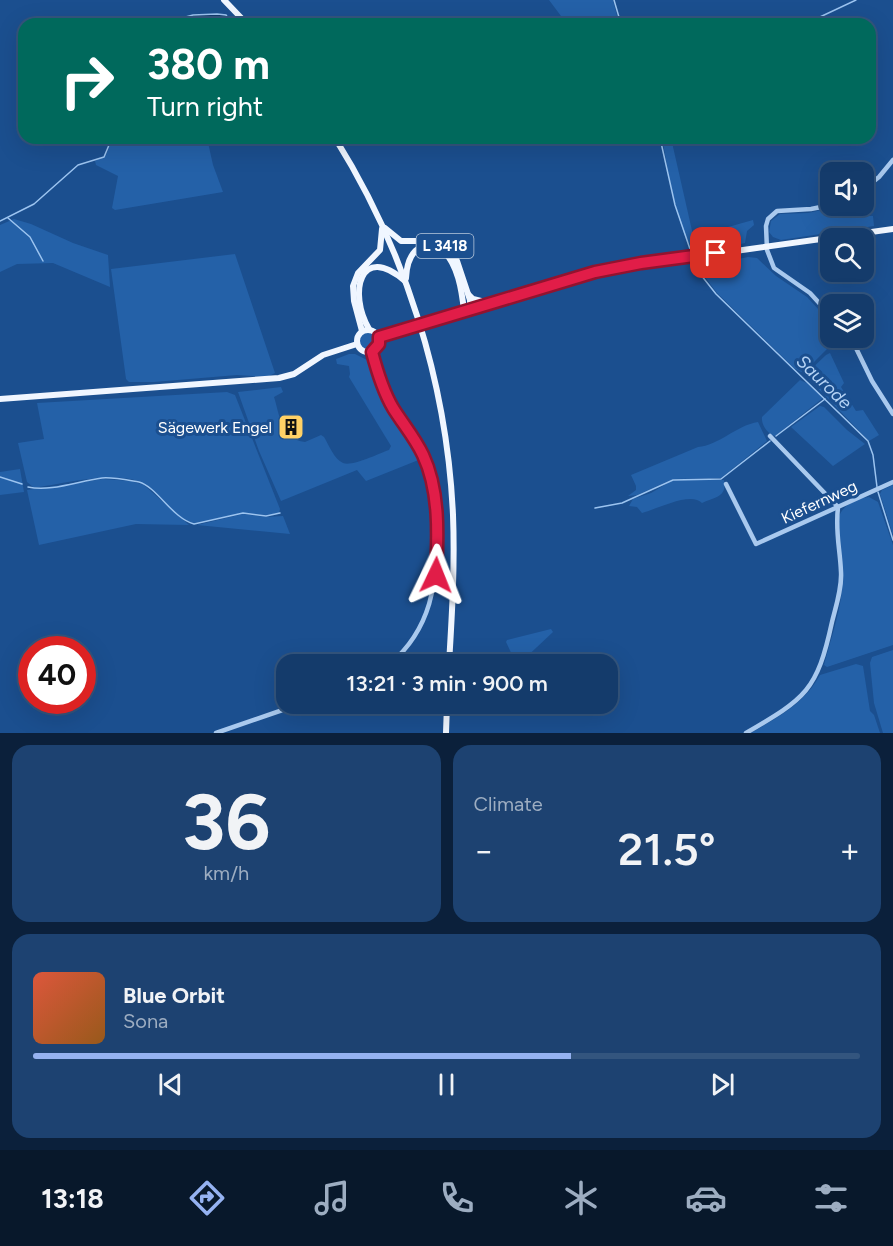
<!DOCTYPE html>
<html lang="en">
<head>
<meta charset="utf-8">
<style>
	:root { --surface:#143b6b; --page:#1d4271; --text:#f1f3f6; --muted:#9dadc1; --line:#33557e; --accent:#95b2f1 }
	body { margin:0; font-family:Figtree,sans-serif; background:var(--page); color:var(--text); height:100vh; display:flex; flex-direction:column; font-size:22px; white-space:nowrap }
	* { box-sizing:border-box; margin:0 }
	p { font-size:20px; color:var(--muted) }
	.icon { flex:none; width:33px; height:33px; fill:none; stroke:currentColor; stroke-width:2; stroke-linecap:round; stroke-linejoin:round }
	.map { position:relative; height:733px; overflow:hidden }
	.details { display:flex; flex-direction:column; gap:12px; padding:12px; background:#0b203b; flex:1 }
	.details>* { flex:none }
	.hud { position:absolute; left:18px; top:18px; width:858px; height:126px; border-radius:18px; box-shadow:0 6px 24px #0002,0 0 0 2px var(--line); background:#00695c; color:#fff; overflow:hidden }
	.tools { position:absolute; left:820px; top:162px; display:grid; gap:12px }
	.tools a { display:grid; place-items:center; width:54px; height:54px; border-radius:12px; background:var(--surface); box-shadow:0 6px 24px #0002,0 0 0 2px var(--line); font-size:30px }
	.speed { position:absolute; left:18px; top:636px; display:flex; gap:12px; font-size:30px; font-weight:700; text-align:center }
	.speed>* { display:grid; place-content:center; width:78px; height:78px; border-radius:50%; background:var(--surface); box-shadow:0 6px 24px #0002,0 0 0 2px var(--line); line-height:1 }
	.speed .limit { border:9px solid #d22; background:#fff; color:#111 }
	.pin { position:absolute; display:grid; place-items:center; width:51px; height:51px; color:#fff; margin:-26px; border-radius:12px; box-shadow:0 3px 9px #0006 }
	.me { position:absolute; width:66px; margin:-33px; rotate:2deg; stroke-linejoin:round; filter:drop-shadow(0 0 4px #0008) }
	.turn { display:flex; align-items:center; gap:21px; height:126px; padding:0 30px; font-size:27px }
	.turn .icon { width:78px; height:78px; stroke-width:2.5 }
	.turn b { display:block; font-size:42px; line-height:51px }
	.big { font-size:45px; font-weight:600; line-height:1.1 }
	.details .tile { flex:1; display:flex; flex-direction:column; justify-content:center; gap:9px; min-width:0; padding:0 21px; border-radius:18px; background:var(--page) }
	.details .dial { align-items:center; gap:0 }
	.dial b { font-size:78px; line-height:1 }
	.song { display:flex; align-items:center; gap:18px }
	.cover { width:72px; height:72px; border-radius:9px; background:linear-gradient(135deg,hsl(10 70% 55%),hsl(30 70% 35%)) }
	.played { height:6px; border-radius:3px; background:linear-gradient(90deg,var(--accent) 65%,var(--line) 65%) }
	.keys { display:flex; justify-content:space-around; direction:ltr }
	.heat { display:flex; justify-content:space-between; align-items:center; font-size:33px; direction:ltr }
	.details .tiles { flex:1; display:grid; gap:12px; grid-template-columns:1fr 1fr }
	.tile:last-child { grid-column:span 2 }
	.trip { position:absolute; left:276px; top:654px; width:342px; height:60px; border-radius:18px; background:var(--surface); box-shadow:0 6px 24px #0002,0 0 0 2px var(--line); font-weight:600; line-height:60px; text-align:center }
	.tab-bar { display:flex; height:96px; justify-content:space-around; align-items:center; background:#08182b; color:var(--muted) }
	.tab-bar .icon { width:42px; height:42px }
	.tab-bar .on { color:var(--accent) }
	.tab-bar b { font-size:27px; color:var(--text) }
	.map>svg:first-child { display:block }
	.green { fill:#2461a8 }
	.water { fill:#123a6d; stroke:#9cc4f0; stroke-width:1.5 }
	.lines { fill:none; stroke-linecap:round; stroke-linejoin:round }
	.stream { stroke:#9cc4f0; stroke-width:1.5 }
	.minor { stroke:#a9c9ee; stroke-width:4.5 }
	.major { stroke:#f0f6ff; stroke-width:6 }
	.major-bridge { stroke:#f0f6ff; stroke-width:6 }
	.route-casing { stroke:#92132f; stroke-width:15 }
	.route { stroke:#e11d48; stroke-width:10 }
	.labels { text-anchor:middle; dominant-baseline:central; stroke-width:6; stroke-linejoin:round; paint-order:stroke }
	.shield { fill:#1b4f8f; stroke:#bbcadd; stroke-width:1.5 }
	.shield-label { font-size:15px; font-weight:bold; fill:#fff }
	.poi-label { font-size:16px; fill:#fff; stroke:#1b4f8f; text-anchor:end }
	.street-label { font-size:16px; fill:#fff; stroke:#1b4f8f }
	.water-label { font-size:18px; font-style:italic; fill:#b5d3f5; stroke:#1b4f8f }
</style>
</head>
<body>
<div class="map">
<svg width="893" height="733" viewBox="0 0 893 733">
	<rect width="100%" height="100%" fill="#1b4f8f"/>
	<g class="green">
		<path d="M 549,0 L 613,0 L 619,24 L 567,24 Z"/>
		<path d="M 113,138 L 207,138 L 213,165 L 223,192 L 115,210 L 112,208 L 118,176 L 96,165 L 95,161 L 106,155 Z"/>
		<path d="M 662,138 L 671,138 L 693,235 L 696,236 L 753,220 L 754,225 L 747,231 L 745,243 C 735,246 699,252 691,245 C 678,233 666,158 662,138 Z"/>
		<path d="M 840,206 L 861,206 L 864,216 L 873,216 L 874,226 L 781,240 L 773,237 L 769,232 L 771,221 L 780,214 L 808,213 Z"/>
		<path d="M 14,219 L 31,224 L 73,243 L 108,255 L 110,287 L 53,263 L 17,264 L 0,272 L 0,225 Z"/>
		<path d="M 235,254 L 275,373 L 267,377 L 237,375 L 154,382 L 129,382 L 126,379 L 111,269 Z"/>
		<path d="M 748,257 L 757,258 L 776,276 L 807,297 L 831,323 L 831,338 L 838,338 L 803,373 L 794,368 L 717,293 L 702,273 L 703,270 L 719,263 Z"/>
		<circle cx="368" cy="341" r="9"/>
		<path d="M 830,353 L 844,383 L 841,387 L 856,411 L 863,410 L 879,435 L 869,441 L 805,375 L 826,355 Z"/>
		<path d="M 349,354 L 355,354 L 371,362 L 385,401 L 412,442 L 421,459 L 366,481 L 357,470 L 281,501 L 259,451 L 238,392 L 281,387 L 283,392 L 274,397 C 280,416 281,439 305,442 L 321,435 L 324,437 C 329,445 334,459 343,463 C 352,467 380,453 389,450 L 391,446 L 349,377 L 350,374 L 349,366 L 337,364 L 336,359 Z"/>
		<path d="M 800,380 L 809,384 L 823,398 L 775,436 C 768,434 761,425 762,417 Z"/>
		<path d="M 227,392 L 235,395 L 280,509 L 279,513 L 266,515 L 243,513 L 194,523 C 173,518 163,496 146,485 C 123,469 66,483 39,487 L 33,487 L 27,482 L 18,443 L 44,439 L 37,403 Z"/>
		<path d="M 820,406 L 824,407 L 847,430 L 865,444 L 833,466 L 791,427 Z"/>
		<path d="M 758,422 L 767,441 L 721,478 L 673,479 L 637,495 L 628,496 L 636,490 L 636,486 L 631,475 L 698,447 C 718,446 737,425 758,422 Z"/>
		<path d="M 20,469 L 24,492 L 0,495 L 0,472 Z"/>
		<path d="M 103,479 L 131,481 L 144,485 L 189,525 L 136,524 L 39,545 L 27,490 Z"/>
		<path d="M 673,480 L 724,480 C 727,497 716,497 702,503 C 691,491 657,509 642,513 L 637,507 L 629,506 L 633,499 L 651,493 Z"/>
		<path d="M 893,485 L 893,535 L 880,494 L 882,490 Z"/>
		<path d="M 869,497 L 878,502 L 893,545 L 893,645 L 827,667 L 824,665 C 830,642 841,610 842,587 C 843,564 834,540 839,517 C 842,505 858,498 869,497 Z"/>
		<path d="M 243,514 L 266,517 L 283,516 L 290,534 L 197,525 Z"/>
		<path d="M 551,629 L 553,632 L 520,663 L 515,661 L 506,642 L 507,640 Z"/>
		<path d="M 893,650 L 893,733 L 883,733 L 874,703 L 870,663 L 872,657 Z"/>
		<path d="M 856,664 L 863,666 L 870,711 L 874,715 L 880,733 L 751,733 C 778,717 804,704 820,675 Z"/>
	</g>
	<path class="water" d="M 217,14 L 226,15 L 232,24 L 159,24 L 193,15 Z"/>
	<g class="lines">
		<g class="stream">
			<path d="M 614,0 L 621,24"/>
			<path d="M 805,24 L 856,0"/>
			<path d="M 660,138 L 675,205 L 690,249"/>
			<path d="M 8,218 L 30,237 L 43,261"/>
			<path d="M 0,221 L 34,204 L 78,165 L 104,157 L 112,138"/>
			<path d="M 697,266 L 701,275 L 716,294 L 868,441 L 873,455 L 877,487"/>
			<path d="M 776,436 L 825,399"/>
			<path d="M 0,477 L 22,484"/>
			<path d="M 28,487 C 51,492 78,481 102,478 C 113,477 127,480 139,482 C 157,487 172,518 194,524 L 243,513 L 266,516 L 280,513"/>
			<path d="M 878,492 L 893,540"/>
			<path d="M 595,508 L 622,503 L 673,480 L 721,479 L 770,441"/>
		</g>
		<g class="minor">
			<path d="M 864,189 L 879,177 L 893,160"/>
			<path d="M 831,205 L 811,209 L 777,211 L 768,219 L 766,226 L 767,250 L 774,268 L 810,293 L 831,316"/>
			<path d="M 848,338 L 855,346 L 872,381 L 893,414"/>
			<path d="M 372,352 C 377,371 382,391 393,408 C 403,425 417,440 425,458 C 434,481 436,506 436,531 C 438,583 431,629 390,664"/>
			<path d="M 770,436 L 838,507"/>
			<path d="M 726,484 L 756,544 L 893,482"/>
			<path d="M 216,733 L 300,704"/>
			<path d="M 746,733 C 806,698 817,691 832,622 C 836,606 842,588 841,572 C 840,548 835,532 838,507"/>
		</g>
		<g class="major">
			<path d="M 224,0 L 247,24"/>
			<path d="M 335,138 C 405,250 447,382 453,515 C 455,565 452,615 449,664"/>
			<path d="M 385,228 L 401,241 L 436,241 L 450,249 L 457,261 L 470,300 L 470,310"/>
			<path d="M 406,278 C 407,256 418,237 442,250 C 458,263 462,292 464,311"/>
			<path d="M 469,295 L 473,299 L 489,303"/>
			<path d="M 437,320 L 607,269 L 893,229"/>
			<path d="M 369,329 C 348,293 360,242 405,281"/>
			<circle cx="368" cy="341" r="11"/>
			<path d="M 362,331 L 354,301 L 353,286 L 358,273 L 380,250 L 382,229"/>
			<path d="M 379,337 L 403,330"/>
			<path d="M 0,399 L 279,378 L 294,374 L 323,355 L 357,344"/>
			<path d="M 446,733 L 447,704"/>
		</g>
		<path class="major-bridge" d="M 403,330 L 437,320"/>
	</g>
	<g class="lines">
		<g class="route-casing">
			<path id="route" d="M 436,575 C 438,536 440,491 423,455 C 415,438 403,424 393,408 C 383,391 377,371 372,352 L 379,344 L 379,337 L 595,272 L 641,263 L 716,253"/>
		</g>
		<use href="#route" class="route"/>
	</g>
	<defs>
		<g id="building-square" transform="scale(1.35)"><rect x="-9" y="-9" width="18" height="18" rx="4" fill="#ffd166" stroke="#1b4f8f"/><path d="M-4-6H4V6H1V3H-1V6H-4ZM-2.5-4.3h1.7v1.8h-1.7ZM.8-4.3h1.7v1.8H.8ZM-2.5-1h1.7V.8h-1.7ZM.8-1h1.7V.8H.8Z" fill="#111"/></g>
	</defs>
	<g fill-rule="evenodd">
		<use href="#building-square" x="291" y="427"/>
	</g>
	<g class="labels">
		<rect class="shield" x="416.5" y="234" width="57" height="24" rx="4.5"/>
		<g class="shield-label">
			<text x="445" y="246">L 3418</text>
		</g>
		<g class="poi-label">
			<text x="272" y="427">Sägewerk Engel</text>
		</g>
		<g class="street-label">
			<text transform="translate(819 502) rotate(-25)">Kiefernweg</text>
		</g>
		<g class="water-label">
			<text transform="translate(824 382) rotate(44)">Saurode</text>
		</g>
	</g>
</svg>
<div class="tools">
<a><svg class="icon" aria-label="sound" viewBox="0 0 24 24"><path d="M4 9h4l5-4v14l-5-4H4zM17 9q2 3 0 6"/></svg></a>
<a><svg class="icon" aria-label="search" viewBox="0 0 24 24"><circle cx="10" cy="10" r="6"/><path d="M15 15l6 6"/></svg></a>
<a><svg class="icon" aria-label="layers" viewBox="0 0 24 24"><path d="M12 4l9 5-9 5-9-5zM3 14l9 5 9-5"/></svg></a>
</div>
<div class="speed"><div class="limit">40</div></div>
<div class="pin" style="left:716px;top:253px;background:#d93025"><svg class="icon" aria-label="arrive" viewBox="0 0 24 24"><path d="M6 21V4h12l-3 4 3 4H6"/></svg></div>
<svg class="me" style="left:436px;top:575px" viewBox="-20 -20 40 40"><path d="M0-17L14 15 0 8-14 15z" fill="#e11d48" stroke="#fff" stroke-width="4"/></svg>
<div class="trip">13:21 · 3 min · 900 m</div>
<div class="hud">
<div class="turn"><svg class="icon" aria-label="right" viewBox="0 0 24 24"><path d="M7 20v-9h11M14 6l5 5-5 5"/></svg><div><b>380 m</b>Turn right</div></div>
</div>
</div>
<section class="details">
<div class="tiles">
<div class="tile dial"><b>36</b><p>km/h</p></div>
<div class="tile"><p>Climate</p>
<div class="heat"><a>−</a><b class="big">21.5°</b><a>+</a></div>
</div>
<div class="tile">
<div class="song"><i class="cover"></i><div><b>Blue Orbit</b><p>Sona</p></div></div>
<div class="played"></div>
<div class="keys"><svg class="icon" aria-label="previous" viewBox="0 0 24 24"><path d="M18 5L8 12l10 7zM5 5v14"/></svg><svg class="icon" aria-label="pause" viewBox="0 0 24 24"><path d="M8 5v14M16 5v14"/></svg><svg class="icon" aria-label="next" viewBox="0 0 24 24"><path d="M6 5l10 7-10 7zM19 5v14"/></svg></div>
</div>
</div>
</section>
<nav class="tab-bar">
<b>13:18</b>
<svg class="icon on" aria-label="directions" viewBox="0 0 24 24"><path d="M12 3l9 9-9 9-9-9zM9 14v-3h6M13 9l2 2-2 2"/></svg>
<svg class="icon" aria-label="music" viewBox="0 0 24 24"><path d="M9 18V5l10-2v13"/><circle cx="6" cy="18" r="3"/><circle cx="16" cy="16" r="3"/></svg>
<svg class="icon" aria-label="phone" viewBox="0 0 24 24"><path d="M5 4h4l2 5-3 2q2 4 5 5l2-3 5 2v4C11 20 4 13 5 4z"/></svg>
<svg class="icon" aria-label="climate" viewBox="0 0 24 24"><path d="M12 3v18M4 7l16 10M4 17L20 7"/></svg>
<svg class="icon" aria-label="car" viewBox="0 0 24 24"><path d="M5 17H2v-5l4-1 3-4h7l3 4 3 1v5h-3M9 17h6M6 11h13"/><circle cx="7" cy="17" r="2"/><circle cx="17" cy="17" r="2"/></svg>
<svg class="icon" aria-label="filters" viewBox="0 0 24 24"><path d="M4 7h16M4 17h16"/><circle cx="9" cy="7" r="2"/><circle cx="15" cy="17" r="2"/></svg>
</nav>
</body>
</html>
